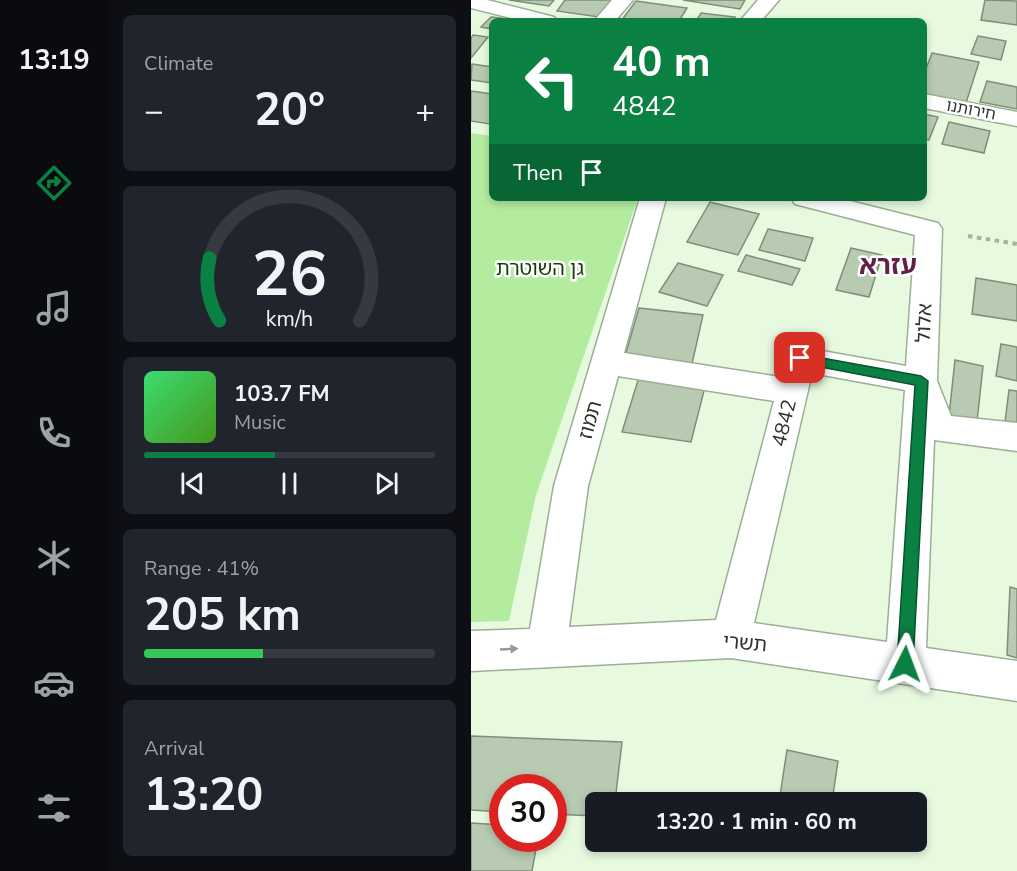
<!DOCTYPE html>
<html lang="en">
<head>
<meta charset="utf-8">
<style>
	:root { --surface:#171b24; --page:#20242c; --text:#f1f3f6; --muted:#9ea1a6; --line:#363941; --accent:#0b8043 }
	body { margin:0; font-family:"Nunito Sans","Noto Sans Hebrew",sans-serif; background:var(--page); color:var(--text); height:100vh; display:flex; flex-direction:column; font-size:22px; white-space:nowrap }
	* { box-sizing:border-box; margin:0 }
	p { font-size:20px; color:var(--muted) }
	.icon { flex:none; width:33px; height:33px; fill:none; stroke:currentColor; stroke-width:2; stroke-linecap:round; stroke-linejoin:round }
	.map { position:relative; flex:1; overflow:hidden }
	.drawer { display:flex; flex-direction:column; gap:15px; padding:15px; background:#0d0f14; width:363px }
	.drawer>* { flex:none }
	.guide { position:absolute; left:18px; top:18px; width:438px; height:183px; border-radius:9px; box-shadow:0 3px 9px #0003; background:#0b8043; color:#fff; overflow:hidden }
	.speed { position:absolute; left:18px; top:774px; display:flex; gap:12px; font-size:30px; font-weight:700; text-align:center }
	.speed>* { display:grid; place-content:center; width:78px; height:78px; border-radius:50%; background:var(--surface); box-shadow:0 3px 9px #0003; line-height:1 }
	.speed .limit { border:9px solid #d22; background:#fff; color:#111 }
	.pin { position:absolute; display:grid; place-items:center; width:51px; height:51px; color:#fff; margin:-26px; border-radius:12px; box-shadow:0 3px 9px #0006 }
	.me { position:absolute; width:66px; margin:-33px; rotate:3deg; stroke-linejoin:round; filter:drop-shadow(0 0 4px #0008) }
	.turn { display:flex; align-items:center; gap:21px; height:126px; padding:0 24px; font-size:27px }
	.turn .icon { width:78px; height:78px; stroke-width:2.5 }
	.turn b { display:block; font-size:42px; line-height:51px }
	.then { display:flex; align-items:center; height:57px; padding:0 24px; background:#0003; gap:12px; font-size:22px }
	.big { font-size:45px; font-weight:700; line-height:1.1 }
	.drawer .tile { flex:1; display:flex; flex-direction:column; justify-content:center; gap:9px; min-width:0; padding:0 21px; border-radius:9px; background:var(--page) }
	.drawer .dial { align-items:center; gap:0 }
	.dial svg { height:156px; overflow:visible; fill:none; stroke:var(--line); stroke-width:7; stroke-linecap:round; text-anchor:middle }
	.dial text { fill:var(--text); stroke:none }
	.song { display:flex; align-items:center; gap:18px }
	.cover { width:72px; height:72px; border-radius:9px; background:linear-gradient(135deg,hsl(140 70% 55%),hsl(100 70% 35%)) }
	.played { height:6px; border-radius:3px; background:linear-gradient(90deg,var(--accent) 45%,var(--line) 45%) }
	.keys { display:flex; justify-content:space-around; direction:ltr }
	.heat { display:flex; justify-content:space-between; align-items:center; font-size:33px; direction:ltr }
	.charge { height:9px; border-radius:4px; background:linear-gradient(90deg,#34c759 41%,var(--line) 0) }
	.trip { position:absolute; left:114px; top:792px; width:342px; height:60px; border-radius:9px; background:var(--surface); box-shadow:0 3px 9px #0003; font-weight:700; line-height:60px; text-align:center }
	main { display:flex; flex:1; min-height:0 }
	.tab-bar { display:flex; flex-direction:column; width:108px; justify-content:space-around; align-items:center; background:#090b0e; color:var(--muted) }
	.tab-bar .icon { width:42px; height:42px }
	.tab-bar .current { color:var(--accent) }
	.tab-bar b { font-size:27px; color:var(--text) }
	.map>svg:first-child { display:block }
	.green { fill:#b4ec9f }
	.building { fill:#b8cab1; stroke:#7e8f78; stroke-width:1.5 }
	.lines { fill:none; stroke-linecap:round; stroke-linejoin:round }
	.minor-casing { stroke:#9cae96; stroke-width:3 }
	.path { stroke:#a4b29e; stroke-width:4; stroke-dasharray:4.5 4.5; stroke-linecap:butt }
	.minor { fill:#fff; fill-rule:evenodd }
	.oneway { fill:#969a94 }
	.route { fill:#0b8043; stroke:#07532c; stroke-width:1.5 }
	.labels { text-anchor:middle; dominant-baseline:central; stroke-width:5; stroke-linejoin:round; paint-order:stroke }
	.far-street-label { font-size:16px; fill:#2d342a; stroke:#fff }
	.park-label { font-size:20px; fill:#183c05; stroke:#fff }
	.street-label { font-size:20px; fill:#2d342a; stroke:#fff }
	.district-label { font-size:26px; font-weight:bold; fill:#602143; stroke:#fff }
</style>
</head>
<body>
<main>
<nav class="tab-bar">
<b>13:19</b>
<svg class="icon current" aria-label="directions" viewBox="0 0 24 24"><path d="M12 3l9 9-9 9-9-9zM9 14v-3h6M13 9l2 2-2 2"/></svg>
<svg class="icon" aria-label="music" viewBox="0 0 24 24"><path d="M9 18V5l10-2v13"/><circle cx="6" cy="18" r="3"/><circle cx="16" cy="16" r="3"/></svg>
<svg class="icon" aria-label="phone" viewBox="0 0 24 24"><path d="M5 4h4l2 5-3 2q2 4 5 5l2-3 5 2v4C11 20 4 13 5 4z"/></svg>
<svg class="icon" aria-label="climate" viewBox="0 0 24 24"><path d="M12 3v18M4 7l16 10M4 17L20 7"/></svg>
<svg class="icon" aria-label="car" viewBox="0 0 24 24"><path d="M5 17H2v-5l4-1 3-4h7l3 4 3 1v5h-3M9 17h6M6 11h13"/><circle cx="7" cy="17" r="2"/><circle cx="17" cy="17" r="2"/></svg>
<svg class="icon" aria-label="filters" viewBox="0 0 24 24"><path d="M4 7h16M4 17h16"/><circle cx="9" cy="7" r="2"/><circle cx="15" cy="17" r="2"/></svg>
</nav>
<section class="drawer">
<div class="tile"><p>Climate</p>
<div class="heat"><a>−</a><b class="big">20°</b><a>+</a></div>
</div>
<div class="tile dial"><svg viewBox="0 0 100 80">
<path d="M14 69A42 42 0 1 1 86 69"/>
<path d="M14 69A42 42 0 0 1 9 37" stroke="#0b8043"/>
<text x="50" y="56" font-size="32" font-weight="700">26</text>
<text x="50" y="72" font-size="11">km/h</text>
</svg></div>
<div class="tile">
<div class="song"><i class="cover"></i><div><b>103.7 FM</b><p>Music</p></div></div>
<div class="played"></div>
<div class="keys"><svg class="icon" aria-label="previous" viewBox="0 0 24 24"><path d="M18 5L8 12l10 7zM5 5v14"/></svg><svg class="icon" aria-label="pause" viewBox="0 0 24 24"><path d="M8 5v14M16 5v14"/></svg><svg class="icon" aria-label="next" viewBox="0 0 24 24"><path d="M6 5l10 7-10 7zM19 5v14"/></svg></div>
</div>
<div class="tile"><p>Range · 41%</p><b class="big">205 km</b><div class="charge"></div></div>
<div class="tile"><p>Arrival</p><b class="big">13:20</b></div>
</section>
<div class="map">
<svg width="546" height="871" viewBox="0 0 546 871">
	<rect width="100%" height="100%" fill="#e7fae0"/>
	<path class="green" d="M 0,133 L 21,136 L 21,198 L 167,198 L 65,495 L 38,621 L 0,622 Z"/>
	<g class="building">
		<path d="M 38,0 L 83,0 L 78,6 Z"/>
		<path d="M 94,0 L 141,0 L 128,17 L 86,11 Z"/>
		<path d="M 212,0 L 274,0 L 269,9 Z"/>
		<path d="M 514,0 L 546,1 L 546,25 L 510,20 Z"/>
		<path d="M 165,1 L 216,8 L 208,21 L 150,21 Z"/>
		<path d="M 230,13 L 264,17 L 262,21 L 225,21 Z"/>
		<path d="M 20,17 L 44,20 L 21,21 L 21,29 L 10,27 Z"/>
		<path d="M 2,35 L 17,37 L 0,58 L 0,38 Z"/>
		<path d="M 507,36 L 535,41 L 530,60 L 500,54 Z"/>
		<path d="M 461,53 L 508,62 L 495,103 L 453,95 L 453,74 Z"/>
		<path d="M 1,64 L 21,67 L 21,83 L 0,80 Z"/>
		<path d="M 516,81 L 546,87 L 546,109 L 509,102 Z"/>
		<path d="M 0,91 L 21,94 L 19,124 L 0,121 Z"/>
		<path d="M 453,114 L 467,117 L 458,140 L 453,139 Z"/>
		<path d="M 478,122 L 519,131 L 513,153 L 471,144 Z"/>
		<path d="M 239,202 L 288,214 L 267,255 L 216,242 Z"/>
		<path d="M 297,229 L 342,238 L 334,261 L 288,250 Z"/>
		<path d="M 380,248 L 411,255 L 398,297 L 365,290 Z"/>
		<path d="M 275,255 L 329,269 L 321,285 L 267,271 Z"/>
		<path d="M 207,263 L 252,275 L 236,306 L 188,292 Z"/>
		<path d="M 505,278 L 546,285 L 546,321 L 501,314 Z"/>
		<path d="M 168,308 L 232,315 L 221,364 L 154,356 Z"/>
		<path d="M 530,344 L 546,347 L 546,381 L 525,376 Z"/>
		<path d="M 484,360 L 512,366 L 506,422 L 478,416 Z"/>
		<path d="M 169,374 L 235,383 L 220,442 L 151,432 Z"/>
		<path d="M 538,390 L 546,391 L 546,425 L 534,422 Z"/>
		<path d="M 539,587 L 546,589 L 546,658 L 536,655 Z"/>
		<path d="M 0,736 L 151,742 L 144,802 L 124,802 L 124,816 L 82,814 L 82,788 L 32,788 L 32,812 L 0,810 Z"/>
		<path d="M 316,750 L 367,761 L 361,802 L 308,802 Z"/>
		<path d="M 0,823 L 32,825 L 32,838 L 67,838 L 61,871 L 0,871 Z"/>
	</g>
	<g class="lines">
		<g class="minor-casing">
			<g id="minor">
				<path d="M 0,0 L 16,0 L 83,17 L 86,21 L 52,21 L 0,8 Z"/>
				<path d="M 141,0 L 162,0 L 144,21 L 123,21 Z"/>
				<path d="M 287,0 L 308,0 L 290,21 L 269,21 Z"/>
				<path d="M 453,94 L 546,112 L 546,126 L 453,108 Z"/>
				<path d="M 169,198 L 195,198 L 153,353 L 309,377 L 318,351 L 329,347 L 435,366 L 444,235 L 324,204 L 320,198 L 367,198 L 467,223 L 471,229 L 466,381 L 480,416 L 546,423 L 546,451 L 463,440 L 455,648 L 546,661 L 546,701 L 260,658 L 0,671 L 0,631 L 59,629 L 83,486 ZM 341,373 L 434,390 L 416,642 L 283,623 ZM 147,376 L 303,401 L 245,620 L 98,627 L 117,486 Z"/>
			</g>
		</g>
		<path class="path" d="M 497,236 L 546,244"/>
		<use href="#minor" class="minor"/>
	</g>
	<defs><path id="oneway-solid" d="M-6-.8H1V-3.2L6.5 0L1 3.2V.8H-6Z" transform="scale(1.5)"/></defs>
	<use class="oneway" href="#oneway-solid" transform="translate(38 649) rotate(-3)"/>
	<path class="route" d="M 329,354 L 450,376 L 457,381 L 442,664 L 440,670 L 434,673 L 428,670 L 426,664 L 444,385 L 324,362 L 322,358 Z"/>
	<g class="labels">
		<g class="far-street-label">
			<text transform="translate(500 110) rotate(11)">חירותנו</text>
		</g>
		<g class="park-label">
			<text x="69" y="268">גן השוטרת</text>
		</g>
		<g class="street-label">
			<text transform="translate(453 323) rotate(-87)">אלול</text>
			<text transform="translate(119 420) rotate(-74)">תמוז</text>
			<text transform="translate(313 423) rotate(-76)">4842</text>
			<text transform="translate(274 643) rotate(5)">תשרי</text>
		</g>
		<g class="district-label">
			<text x="417" y="265">עזרא</text>
		</g>
	</g>
</svg>
<div class="speed"><div class="limit">30</div></div>
<div class="pin" style="left:329px;top:358px;background:#d93025"><svg class="icon" aria-label="arrive" viewBox="0 0 24 24"><path d="M6 21V4h12l-3 4 3 4H6"/></svg></div>
<svg class="me" style="left:434px;top:664px" viewBox="-20 -20 40 40"><path d="M0-17L14 15 0 8-14 15z" fill="#0b8043" stroke="#fff" stroke-width="4"/></svg>
<div class="trip">13:20 · 1 min · 60 m</div>
<div class="guide">
<div class="turn"><svg class="icon" aria-label="left" viewBox="0 0 24 24"><path d="M17 20v-9H6M10 6l-5 5 5 5"/></svg><div><b>40 m</b>4842</div></div>
<div class="then">Then<svg class="icon" aria-label="arrive" viewBox="0 0 24 24"><path d="M6 21V4h12l-3 4 3 4H6"/></svg></div>
</div>
</div>
</main>
</body>
</html>
